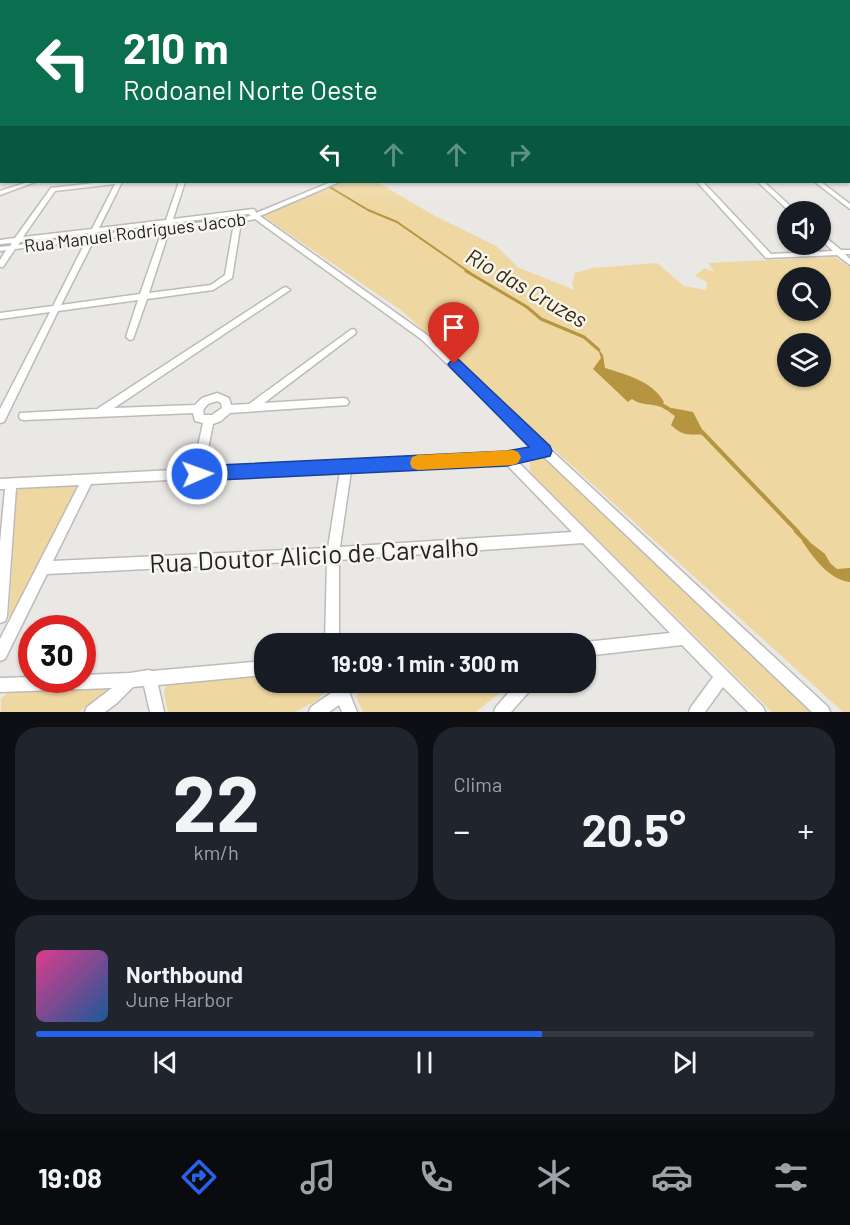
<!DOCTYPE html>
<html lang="pt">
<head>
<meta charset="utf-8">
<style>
	:root { --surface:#171b24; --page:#20242c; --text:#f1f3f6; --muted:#9ea1a6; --line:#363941; --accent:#2563eb }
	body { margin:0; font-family:Barlow,sans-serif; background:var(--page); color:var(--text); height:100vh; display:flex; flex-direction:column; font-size:22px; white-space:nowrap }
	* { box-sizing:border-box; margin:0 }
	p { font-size:20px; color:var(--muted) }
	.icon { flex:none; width:33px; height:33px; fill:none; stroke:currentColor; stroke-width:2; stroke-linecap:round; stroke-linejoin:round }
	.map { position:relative; height:712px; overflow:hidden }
	.drawer { display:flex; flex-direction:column; gap:15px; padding:15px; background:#0d0f14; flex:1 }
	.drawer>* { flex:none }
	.hud { position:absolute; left:0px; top:0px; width:850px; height:183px; box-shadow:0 2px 4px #0004; background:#0b6e4f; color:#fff; overflow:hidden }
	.buttons { position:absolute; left:777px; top:201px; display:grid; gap:12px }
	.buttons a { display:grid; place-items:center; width:54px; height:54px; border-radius:50%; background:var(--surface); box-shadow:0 2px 4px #0004; font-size:30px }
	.speed { position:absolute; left:18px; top:615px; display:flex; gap:12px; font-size:30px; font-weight:700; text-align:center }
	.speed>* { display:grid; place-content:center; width:78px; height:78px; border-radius:50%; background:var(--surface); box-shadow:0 2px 4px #0004; line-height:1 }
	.speed .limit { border:9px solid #d22; background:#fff; color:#111 }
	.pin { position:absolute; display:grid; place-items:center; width:51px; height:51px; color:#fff; margin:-62px -26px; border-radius:50% 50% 50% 0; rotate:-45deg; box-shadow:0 0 6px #0007 }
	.pin .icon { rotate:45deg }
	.me { position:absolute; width:66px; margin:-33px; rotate:88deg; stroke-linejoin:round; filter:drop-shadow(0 0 4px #0008) }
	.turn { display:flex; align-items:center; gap:21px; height:126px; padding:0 24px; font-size:27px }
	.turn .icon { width:78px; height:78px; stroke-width:2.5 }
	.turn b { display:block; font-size:42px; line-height:51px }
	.lanes { display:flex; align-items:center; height:57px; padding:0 24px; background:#0003; justify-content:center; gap:30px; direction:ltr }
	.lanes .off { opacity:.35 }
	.big { font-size:45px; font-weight:700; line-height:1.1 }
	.drawer .card { flex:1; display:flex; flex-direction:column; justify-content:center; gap:9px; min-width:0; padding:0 21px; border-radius:24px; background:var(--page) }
	.drawer .dial { align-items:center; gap:0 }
	.dial b { font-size:78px; line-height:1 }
	.song { display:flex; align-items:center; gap:18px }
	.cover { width:72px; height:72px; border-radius:9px; background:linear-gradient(135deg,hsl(330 70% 55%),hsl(210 70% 35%)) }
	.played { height:6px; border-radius:3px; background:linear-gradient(90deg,var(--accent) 65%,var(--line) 65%) }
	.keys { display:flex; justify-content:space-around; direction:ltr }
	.heat { display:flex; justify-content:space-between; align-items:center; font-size:33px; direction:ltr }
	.drawer .tiles { flex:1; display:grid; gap:15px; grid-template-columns:1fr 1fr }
	.card:last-child { grid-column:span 2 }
	.trip { position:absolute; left:254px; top:633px; width:342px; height:60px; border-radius:24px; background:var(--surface); box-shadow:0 2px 4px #0004; font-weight:700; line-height:60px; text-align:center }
	.dock { display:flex; height:96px; justify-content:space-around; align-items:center; background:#090b0e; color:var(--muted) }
	.dock .icon { width:42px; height:42px }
	.dock .selected { color:var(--accent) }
	.dock b { font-size:27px; color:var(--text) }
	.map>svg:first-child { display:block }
	.green { fill:#efd7a1; fill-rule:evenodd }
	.water { fill:#b69541 }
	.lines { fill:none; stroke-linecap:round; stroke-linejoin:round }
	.stream-far3 { stroke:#b69541; stroke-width:2 }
	.stream-far2 { stroke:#b69541; stroke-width:3 }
	.stream-far1 { stroke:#b69541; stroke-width:4 }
	.stream { stroke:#b69541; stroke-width:4.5 }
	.street-casing { stroke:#bcbbb7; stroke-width:3 }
	.street { fill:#fff; fill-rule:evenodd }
	.route { fill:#2563eb; stroke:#184099; stroke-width:1.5 }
	.slow { fill:#f59e0b }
	.labels { text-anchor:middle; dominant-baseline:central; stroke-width:5; stroke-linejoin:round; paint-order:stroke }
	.far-street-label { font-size:18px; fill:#242322; stroke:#f7f5f1 }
	.water-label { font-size:22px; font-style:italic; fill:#3a2c06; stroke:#f7f5f1 }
	.near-street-label { font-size:26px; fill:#242322; stroke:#f7f5f1 }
</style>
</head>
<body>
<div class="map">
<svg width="850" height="712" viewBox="0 0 850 712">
	<rect width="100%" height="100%" fill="#eae8e4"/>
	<g class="green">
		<path d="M 338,182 L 377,182 L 435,216 L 496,246 L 519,268 L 575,290 L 572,284 L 575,273 L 592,268 L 657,263 L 684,286 L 706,290 L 707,282 L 695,276 L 704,268 L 714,272 L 708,263 L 834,257 L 850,267 L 850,712 L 843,712 L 402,311 L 263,216 ZM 788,278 L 820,278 L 820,310 L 788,310 ZM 788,344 L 820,344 L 820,376 L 788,376 Z"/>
		<path d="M 537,457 L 548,459 L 814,712 L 772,712 L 530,472 L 530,462 Z"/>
		<path d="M 74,485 L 75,492 L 15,621 L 9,622 L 16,493 L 20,488 Z"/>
		<path d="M 176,675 L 264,675 L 264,682 L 324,683 L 323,693 L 318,700 L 295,712 L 168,712 C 164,694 160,686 176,675 Z"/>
		<path d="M 366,683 L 366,682 L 512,683 L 476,712 L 363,712 L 356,697 Z"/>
		<path d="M 113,688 L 79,712 L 1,712 L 1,699 L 8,692 Z"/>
	</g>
	<g class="water">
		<path d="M 598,349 L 603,355 L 605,368 C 627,375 652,381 664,402 L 661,407 C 650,403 642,406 632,399 L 628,402 L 593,369 L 601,358 Z"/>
		<path d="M 672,408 L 693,412 L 705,435 C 690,434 683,437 671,425 L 675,416 L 669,412 Z"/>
		<path d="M 807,540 L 825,554 L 830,563 L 837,569 L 850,568 L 850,582 C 829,580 813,557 802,541 Z"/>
	</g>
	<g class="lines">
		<path class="stream-far3" d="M 328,186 L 368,210 L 397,222 L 469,272"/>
		<path class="stream-far2" d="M 466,271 L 527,307 L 541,319 L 584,337 L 599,350"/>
		<g class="stream-far1">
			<path d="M 660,404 L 672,411"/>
			<path d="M 702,432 L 798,532"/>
		</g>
		<path class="stream" d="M 796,531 L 807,542"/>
		<g class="street-casing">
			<g id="street">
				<rect x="849" y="129" width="1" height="4"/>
				<rect x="849" y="162" width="1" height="4"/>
				<path d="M 2,167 L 2,171 L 0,172 L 0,168 Z"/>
				<path d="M 28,182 L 35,182 L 0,195 L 0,191 Z"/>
				<path d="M 103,182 L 122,182 L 99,228 L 166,220 L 179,182 L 185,182 L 173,219 L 253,209 L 255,210 L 256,213 L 331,182 L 338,182 L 337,183 L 260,216 L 427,335 L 828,707 L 830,712 L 812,712 L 543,456 L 517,461 L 763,707 L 765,712 L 748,712 L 723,687 L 705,712 L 689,712 L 691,707 L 713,677 L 682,645 L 585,656 L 585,644 L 582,644 L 585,642 L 670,633 L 583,543 L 339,560 L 339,644 L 325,644 L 327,560 L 47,574 L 5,659 L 0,661 L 0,639 L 79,485 L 16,488 L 7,616 L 5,621 L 0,623 L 0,543 L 5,489 L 0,489 L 0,479 L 193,469 L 203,423 L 195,421 L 193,413 L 24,420 L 20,419 L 19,416 L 20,413 L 97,409 L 283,288 L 286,287 L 290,290 L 114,408 L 195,405 L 202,398 L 217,393 L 229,398 L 231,405 L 249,404 L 352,329 L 355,330 L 356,332 L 355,334 L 264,403 L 344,398 L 347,399 L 349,402 L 347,405 L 230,413 L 221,421 L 213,424 L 204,469 L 507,453 L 535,448 L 421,339 L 255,219 L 241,222 L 232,278 L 213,290 L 147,299 L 133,339 L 130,340 L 126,337 L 138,300 L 58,311 L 4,422 L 0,423 L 0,409 L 50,312 L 0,319 L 0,313 L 53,306 L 86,241 L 15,249 L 3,267 L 0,267 L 0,260 L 6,250 L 0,251 L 0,247 L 10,246 L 12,243 L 0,244 L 0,240 L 15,238 L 51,188 ZM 115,184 L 92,229 L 23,237 L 55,191 ZM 248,214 L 251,215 L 247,217 L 171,226 L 172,223 ZM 234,223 L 225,275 L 211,285 L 149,293 L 169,231 ZM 165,224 L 163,227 L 96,235 L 97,232 ZM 162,231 L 140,294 L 61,305 L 94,240 ZM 90,233 L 88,236 L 18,245 L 20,242 ZM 217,401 L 221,403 L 222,408 L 212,415 L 204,415 L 203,410 L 208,404 ZM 505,463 L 572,532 L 340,547 L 351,471 ZM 340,471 L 328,548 L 53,561 L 91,484 Z"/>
				<path d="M 697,182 L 703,182 L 771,254 L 833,251 L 820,239 L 820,233 L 841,250 L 850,250 L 850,254 L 845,254 L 850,259 L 850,265 L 837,255 L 766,258 Z"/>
				<path d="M 758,182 L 764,182 L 797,212 L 790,212 Z"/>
				<path d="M 815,182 L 821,182 L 850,204 L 850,209 Z"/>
				<path d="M 264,661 L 264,675 L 158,685 L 164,712 L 150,712 L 144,686 L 133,687 L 117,703 L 105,712 L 85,712 L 87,707 L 112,688 L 0,692 L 0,678 L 32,677 L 32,680 L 82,680 L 82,675 L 130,673 L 149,670 L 152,671 Z"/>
				<path d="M 330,682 L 345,682 L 357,712 L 342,712 L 339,705 L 329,712 L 309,712 L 311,707 L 334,691 Z"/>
				<path d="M 518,682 L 535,682 L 533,687 L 511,712 L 494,712 L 496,707 Z"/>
			</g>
		</g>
		<use href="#street" class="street"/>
	</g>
	<linearGradient id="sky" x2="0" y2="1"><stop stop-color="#94a8a5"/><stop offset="0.51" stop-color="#f6f5f3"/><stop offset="1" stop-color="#f6f5f3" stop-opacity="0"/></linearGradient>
	<rect width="850" height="206" fill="url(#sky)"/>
	<path class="route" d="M 454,358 L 459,360 L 550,446 L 552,451 L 550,456 L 507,466 L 197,481 L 191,479 L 189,474 L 191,468 L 197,466 L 507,451 L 529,447 L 450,367 L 448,364 Z"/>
	<path class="slow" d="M 513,450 L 518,452 L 521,457 L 518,463 L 513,465 L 418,470 L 412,468 L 410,463 L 412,457 L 418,455 Z"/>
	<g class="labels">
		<g class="far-street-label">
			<text transform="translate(135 232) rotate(-7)">Rua Manuel Rodrigues Jacob</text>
		</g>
		<g class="water-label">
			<text transform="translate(527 287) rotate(30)">Rio das Cruzes</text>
		</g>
		<g class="near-street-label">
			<text transform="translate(314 554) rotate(-3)">Rua Doutor Alicio de Carvalho</text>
		</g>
	</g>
</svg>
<div class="buttons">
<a><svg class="icon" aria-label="sound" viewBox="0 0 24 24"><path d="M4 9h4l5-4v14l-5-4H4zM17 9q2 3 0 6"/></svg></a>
<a><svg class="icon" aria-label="search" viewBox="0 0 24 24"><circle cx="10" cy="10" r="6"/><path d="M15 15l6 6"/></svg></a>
<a><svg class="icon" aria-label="layers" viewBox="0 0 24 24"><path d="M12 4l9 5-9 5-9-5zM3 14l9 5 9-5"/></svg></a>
</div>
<div class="speed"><div class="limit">30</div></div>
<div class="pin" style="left:454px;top:364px;background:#d93025"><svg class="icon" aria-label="arrive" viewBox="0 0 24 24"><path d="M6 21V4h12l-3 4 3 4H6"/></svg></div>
<svg class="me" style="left:197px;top:474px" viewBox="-20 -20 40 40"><circle r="17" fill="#2563eb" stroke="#fff" stroke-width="3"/><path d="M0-11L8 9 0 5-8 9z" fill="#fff"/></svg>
<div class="trip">19:09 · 1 min · 300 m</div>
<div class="hud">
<div class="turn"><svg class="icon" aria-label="left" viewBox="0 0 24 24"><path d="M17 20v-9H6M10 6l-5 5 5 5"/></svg><div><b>210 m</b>Rodoanel Norte Oeste</div></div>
<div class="lanes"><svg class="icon" aria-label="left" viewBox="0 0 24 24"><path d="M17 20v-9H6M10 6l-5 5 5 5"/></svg><svg class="icon off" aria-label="ahead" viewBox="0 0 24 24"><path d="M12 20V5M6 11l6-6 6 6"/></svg><svg class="icon off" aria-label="ahead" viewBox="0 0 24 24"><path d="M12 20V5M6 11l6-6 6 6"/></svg><svg class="icon off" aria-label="right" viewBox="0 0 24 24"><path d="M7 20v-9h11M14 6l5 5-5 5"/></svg></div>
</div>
</div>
<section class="drawer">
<div class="tiles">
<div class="card dial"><b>22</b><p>km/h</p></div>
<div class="card"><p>Clima</p>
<div class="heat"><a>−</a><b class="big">20.5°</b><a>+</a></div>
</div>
<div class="card">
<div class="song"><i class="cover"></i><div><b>Northbound</b><p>June Harbor</p></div></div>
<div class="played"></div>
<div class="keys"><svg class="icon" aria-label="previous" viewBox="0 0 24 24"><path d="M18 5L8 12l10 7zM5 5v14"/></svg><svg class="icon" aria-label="pause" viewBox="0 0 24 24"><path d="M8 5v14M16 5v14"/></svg><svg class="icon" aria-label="next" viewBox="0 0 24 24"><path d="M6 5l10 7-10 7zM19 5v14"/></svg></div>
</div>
</div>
</section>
<nav class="dock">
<b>19:08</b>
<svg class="icon selected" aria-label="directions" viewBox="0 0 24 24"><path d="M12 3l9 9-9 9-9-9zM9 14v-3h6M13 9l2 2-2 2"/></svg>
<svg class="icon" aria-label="music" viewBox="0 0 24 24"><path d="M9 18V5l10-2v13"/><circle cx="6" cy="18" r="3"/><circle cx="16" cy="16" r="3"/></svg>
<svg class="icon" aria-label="phone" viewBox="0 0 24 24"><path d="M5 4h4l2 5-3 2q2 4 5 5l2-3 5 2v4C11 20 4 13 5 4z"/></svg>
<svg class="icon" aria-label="climate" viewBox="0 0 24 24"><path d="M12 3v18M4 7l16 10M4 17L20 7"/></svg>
<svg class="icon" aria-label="car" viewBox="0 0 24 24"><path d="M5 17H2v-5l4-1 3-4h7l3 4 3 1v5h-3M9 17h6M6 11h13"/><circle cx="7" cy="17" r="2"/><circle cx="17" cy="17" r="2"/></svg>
<svg class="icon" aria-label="filters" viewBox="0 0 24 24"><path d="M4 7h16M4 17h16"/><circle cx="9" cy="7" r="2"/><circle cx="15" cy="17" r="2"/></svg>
</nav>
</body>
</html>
